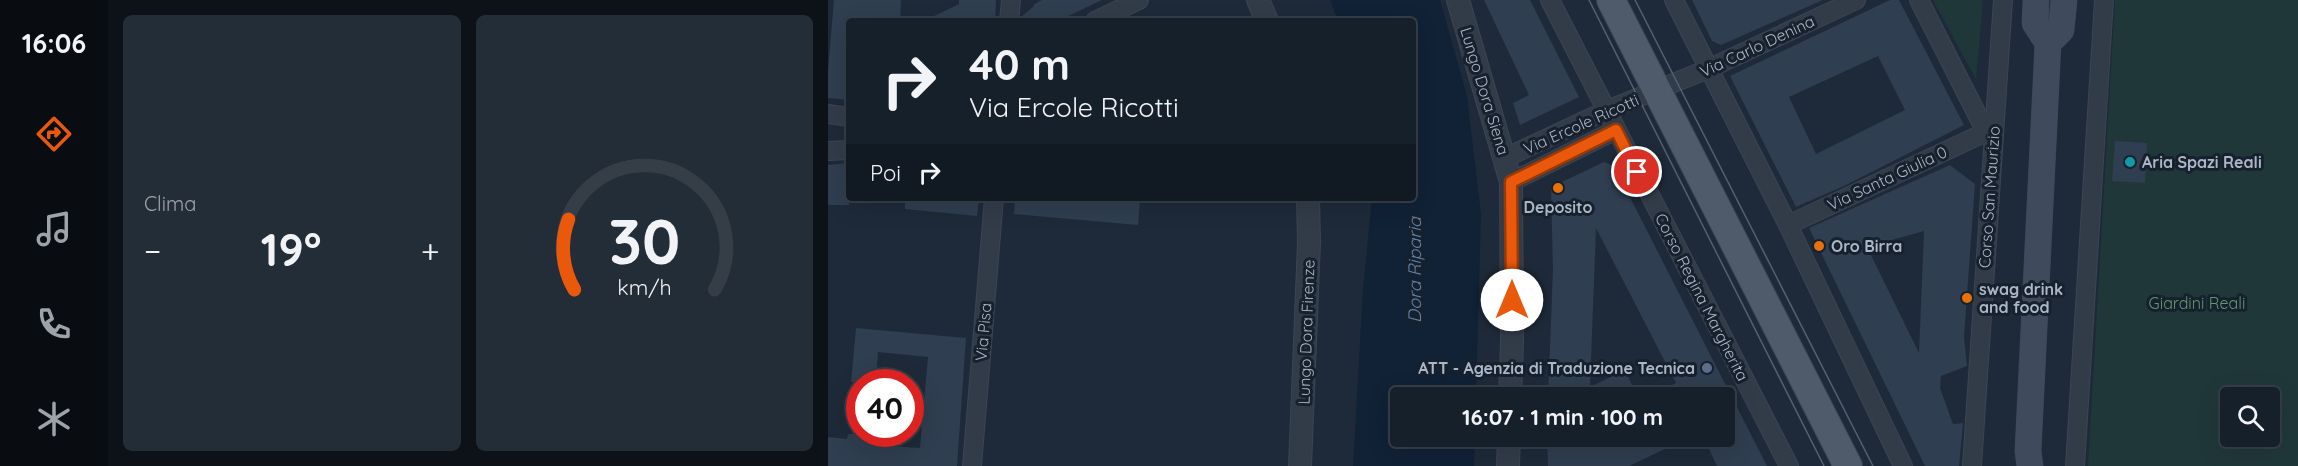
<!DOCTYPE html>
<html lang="it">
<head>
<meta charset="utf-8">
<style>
	:root { --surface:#16202b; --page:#232d37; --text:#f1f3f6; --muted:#9ea3a9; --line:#353e47; --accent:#ea580c }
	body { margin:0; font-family:Quicksand,sans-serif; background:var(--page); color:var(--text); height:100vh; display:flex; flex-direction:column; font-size:22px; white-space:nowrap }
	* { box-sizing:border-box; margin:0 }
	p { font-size:20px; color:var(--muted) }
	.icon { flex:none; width:33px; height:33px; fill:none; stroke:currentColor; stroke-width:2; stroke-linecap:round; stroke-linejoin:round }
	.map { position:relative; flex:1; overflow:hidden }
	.details { display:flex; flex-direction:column; gap:15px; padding:15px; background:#0c1218; width:720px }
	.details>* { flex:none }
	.guide { position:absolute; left:18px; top:18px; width:570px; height:183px; border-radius:6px; box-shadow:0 6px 24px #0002,0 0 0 2px var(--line); background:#16202b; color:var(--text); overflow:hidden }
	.tools { position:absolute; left:1392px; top:387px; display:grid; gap:12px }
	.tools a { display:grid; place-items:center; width:60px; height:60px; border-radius:6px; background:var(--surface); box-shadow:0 6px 24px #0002,0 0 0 2px var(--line); font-size:30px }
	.speed { position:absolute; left:18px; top:369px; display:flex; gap:12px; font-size:30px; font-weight:700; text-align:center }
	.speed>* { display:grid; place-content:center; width:78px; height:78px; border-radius:50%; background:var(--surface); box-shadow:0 6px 24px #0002,0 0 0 2px var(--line); line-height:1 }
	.speed .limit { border:9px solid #d22; background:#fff; color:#111 }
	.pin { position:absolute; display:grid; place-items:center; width:51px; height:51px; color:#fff; margin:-26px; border:3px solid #fff; border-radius:50%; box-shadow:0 2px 6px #0007 }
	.me { position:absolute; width:66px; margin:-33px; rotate:0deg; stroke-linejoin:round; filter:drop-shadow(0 0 4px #0008) }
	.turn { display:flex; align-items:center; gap:21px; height:126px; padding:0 24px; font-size:27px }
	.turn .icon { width:78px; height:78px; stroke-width:2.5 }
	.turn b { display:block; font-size:42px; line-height:51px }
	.then { display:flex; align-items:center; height:57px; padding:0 24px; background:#0003; gap:12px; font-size:22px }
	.big { font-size:45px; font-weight:800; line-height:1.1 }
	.details .tile { flex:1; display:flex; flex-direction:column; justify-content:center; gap:9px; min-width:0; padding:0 21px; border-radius:9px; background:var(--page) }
	.details .dial { align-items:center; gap:0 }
	.dial svg { height:156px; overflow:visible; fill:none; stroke:var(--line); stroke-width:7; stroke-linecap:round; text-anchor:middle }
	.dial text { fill:var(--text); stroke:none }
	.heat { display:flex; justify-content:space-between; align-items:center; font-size:33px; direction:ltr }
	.details .tiles { flex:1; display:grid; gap:15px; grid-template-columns:repeat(2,1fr) }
	.trip { position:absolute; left:562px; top:387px; width:345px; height:60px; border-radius:6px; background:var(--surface); box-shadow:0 6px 24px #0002,0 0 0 2px var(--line); font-weight:800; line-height:60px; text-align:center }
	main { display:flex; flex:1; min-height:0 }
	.tab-bar { display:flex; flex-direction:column; width:108px; justify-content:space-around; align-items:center; background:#090d11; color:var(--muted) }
	.tab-bar .icon { width:42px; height:42px }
	.tab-bar .current { color:var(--accent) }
	.tab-bar b { font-size:27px; color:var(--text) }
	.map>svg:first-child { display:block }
	.green { fill:#20373a; fill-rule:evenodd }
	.water { fill:#112136 }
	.building { fill:#2f3e50; fill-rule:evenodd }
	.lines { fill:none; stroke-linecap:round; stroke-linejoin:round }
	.minor-casing { stroke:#3b4553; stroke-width:20 }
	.tertiary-casing { stroke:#3b4553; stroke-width:24 }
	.secondary-casing { stroke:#3b4553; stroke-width:27 }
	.primary-casing { stroke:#3b4553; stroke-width:30 }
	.minor { stroke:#323c49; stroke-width:18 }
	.tertiary { stroke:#323c49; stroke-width:22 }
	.secondary { stroke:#3f4b5d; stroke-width:26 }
	.primary { stroke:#4f5b6a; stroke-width:28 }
	.tram { stroke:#536071; stroke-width:1.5 }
	.route-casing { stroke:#983908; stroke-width:15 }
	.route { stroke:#ea580c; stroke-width:10 }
	.culture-dot { fill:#0f9aa8; stroke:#17212d; stroke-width:2 }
	.food-dot { fill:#e8710a; stroke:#17212d; stroke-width:2 }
	.service-dot { fill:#5c6f8a; stroke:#17212d; stroke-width:2 }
	.labels { text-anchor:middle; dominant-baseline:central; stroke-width:6; stroke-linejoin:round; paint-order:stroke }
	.street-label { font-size:16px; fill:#abb6c6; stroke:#17212d }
	.poi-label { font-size:16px; font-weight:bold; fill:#abb6c6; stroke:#17212d; text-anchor:start }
	.park-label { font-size:16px; fill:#61986d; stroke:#17212d }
	.water-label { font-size:18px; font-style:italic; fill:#6181a9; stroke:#17212d }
</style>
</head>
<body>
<main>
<nav class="tab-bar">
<b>16:06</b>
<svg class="icon current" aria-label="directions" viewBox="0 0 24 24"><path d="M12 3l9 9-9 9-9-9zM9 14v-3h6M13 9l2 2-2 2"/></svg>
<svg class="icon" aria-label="music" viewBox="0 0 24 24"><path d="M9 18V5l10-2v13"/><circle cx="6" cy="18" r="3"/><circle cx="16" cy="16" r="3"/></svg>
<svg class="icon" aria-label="phone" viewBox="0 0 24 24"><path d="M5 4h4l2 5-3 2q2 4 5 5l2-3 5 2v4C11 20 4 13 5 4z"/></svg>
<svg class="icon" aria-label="climate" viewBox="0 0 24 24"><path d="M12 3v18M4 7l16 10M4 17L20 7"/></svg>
</nav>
<section class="details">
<div class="tiles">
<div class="tile"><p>Clima</p>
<div class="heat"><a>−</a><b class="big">19°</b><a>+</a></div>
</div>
<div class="tile dial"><svg viewBox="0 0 100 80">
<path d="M14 69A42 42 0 1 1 86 69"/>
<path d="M14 69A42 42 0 0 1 11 33" stroke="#ea580c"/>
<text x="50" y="56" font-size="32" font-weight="700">30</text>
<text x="50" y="72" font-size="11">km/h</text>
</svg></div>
</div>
</section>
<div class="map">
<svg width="1470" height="466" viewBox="0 0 1470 466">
	<rect width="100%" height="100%" fill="#1e2a39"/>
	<g class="green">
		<path d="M 1105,0 L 1155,0 L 1148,79 Z"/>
		<path d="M 1287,0 L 1470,0 L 1470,466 L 1260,466 ZM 1402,398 L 1442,398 L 1442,436 L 1402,436 Z"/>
	</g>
	<path class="water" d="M 502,0 L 612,0 L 639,96 L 653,214 L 648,397 L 573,398 L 573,436 L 647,437 L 646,466 L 525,466 L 535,289 L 544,198 L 585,198 L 585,21 L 510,21 Z"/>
	<g class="building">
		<path d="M 6,0 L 73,0 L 72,21 L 21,21 L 21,100 L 0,98 L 0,71 Z"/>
		<path d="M 131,0 L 168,0 L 167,21 L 96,21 L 131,4 Z"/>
		<path d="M 214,0 L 274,0 L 230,21 L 192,21 L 193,17 L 206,6 L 205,5 Z"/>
		<path d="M 656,0 L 702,0 L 751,97 L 692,125 L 685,103 L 701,95 Z"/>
		<path d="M 864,0 L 995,0 L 893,45 L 884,41 Z"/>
		<path d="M 1062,0 L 1071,0 L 1136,125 L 1018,185 L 968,207 L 902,76 ZM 1050,56 L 1077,110 L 988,154 L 961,97 Z"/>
		<path d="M 1287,141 L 1319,143 L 1317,183 L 1284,181 Z"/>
		<path d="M 776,162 L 786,166 L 939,466 L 889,466 L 875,436 L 897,436 L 897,398 L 818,398 L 848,383 L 768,228 L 762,387 L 797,370 L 810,398 L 720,398 L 725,269 L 723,187 Z"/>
		<path d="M 21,163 L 21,205 L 0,205 L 0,165 Z"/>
		<path d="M 1122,165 L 1147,184 L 1136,337 L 1139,366 L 1113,376 L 1112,388 L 1125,424 L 1135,423 L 1131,466 L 1097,466 L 981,228 ZM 1096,231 L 1091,353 L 1039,247 Z"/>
		<path d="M 77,198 L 151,198 L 149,216 L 77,209 Z"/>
		<path d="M 187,198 L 312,198 L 310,225 L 186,214 Z"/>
		<path d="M 28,328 L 138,338 L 129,466 L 0,466 L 0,437 L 19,439 L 20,434 L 44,434 L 43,445 L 92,448 L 100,357 L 50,352 L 48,382 L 23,382 Z"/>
		<path d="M 719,436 L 833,436 L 839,448 L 801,466 L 720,466 Z"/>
	</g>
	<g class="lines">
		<g class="minor-casing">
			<g id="minor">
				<path d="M 722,0 L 961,466"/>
				<path d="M 846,0 L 960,225 L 1075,466"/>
				<path d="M 1091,0 L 1158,132 L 1165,140"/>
				<path d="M 181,21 L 183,0"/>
				<path d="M 267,21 L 311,0"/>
				<path d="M 0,114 L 21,117"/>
				<path d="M 0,151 L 21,150"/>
				<path d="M 677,158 L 777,111 L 880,69 L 1028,0"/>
				<path d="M 683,182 L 788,130"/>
				<path d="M 960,225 L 1158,132"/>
				<path d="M 144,466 L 166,198"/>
				<path d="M 1144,466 L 1175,0"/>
				<path d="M 1247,466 L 1276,0"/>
			</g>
		</g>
		<g class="tertiary-casing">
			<g id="tertiary">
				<path d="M 430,0 L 439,21"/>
				<path d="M 630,0 L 683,182 L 684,342 L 682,398"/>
				<path d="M 472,466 L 481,242 L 480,198"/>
				<path d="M 680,466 L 681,436"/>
			</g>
		</g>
		<g class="secondary-casing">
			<g id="secondary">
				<path d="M 1220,43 L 1233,30 L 1236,0"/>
				<path d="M 1202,466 L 1200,451 L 1220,43 L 1207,23 L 1208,0"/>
			</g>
		</g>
		<g class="primary-casing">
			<path id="primary" d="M 783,0 L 1020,466"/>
		</g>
		<use href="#minor" class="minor"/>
		<use href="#tertiary" class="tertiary"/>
		<use href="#secondary" class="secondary"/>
		<use href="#primary" class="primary"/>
		<g class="tram">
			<path d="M 761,0 L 996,466"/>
			<path d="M 807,0 L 1045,466"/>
		</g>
	</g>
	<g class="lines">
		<g class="route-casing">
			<path id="route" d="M 684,300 L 683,182 L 788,130 L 809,172"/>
		</g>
		<use href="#route" class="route"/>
	</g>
	<circle class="culture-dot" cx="1302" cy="162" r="6"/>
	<g class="food-dot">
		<circle cx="730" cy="188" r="6"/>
		<circle cx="991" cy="246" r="6"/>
		<circle cx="1139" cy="298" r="6"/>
	</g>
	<circle class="service-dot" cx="879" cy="368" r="6"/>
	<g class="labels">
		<g class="street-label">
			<text transform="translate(929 46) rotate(-25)">Via Carlo Denina</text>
			<text transform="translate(657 91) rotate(73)">Lungo Dora Siena</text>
			<text transform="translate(753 124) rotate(-24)">Via Ercole Ricotti</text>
			<text transform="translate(1059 178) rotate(-25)">Via Santa Giulia 0</text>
			<text transform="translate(1161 197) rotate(-86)">Corso San Maurizio</text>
			<text transform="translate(874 297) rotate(63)">Corso Regina Margherita</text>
			<text transform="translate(155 332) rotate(-85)">Via Pisa</text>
			<text transform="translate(478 332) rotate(-88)">Lungo Dora Firenze</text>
		</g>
		<g class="poi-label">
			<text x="1314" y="162">Aria Spazi Reali</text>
			<text x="730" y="207" text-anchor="middle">Deposito</text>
			<text x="1003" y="246">Oro Birra</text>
			<text x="1151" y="289">swag drink<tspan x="1151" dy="18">and food</tspan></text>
			<text x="867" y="368" text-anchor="end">ATT - Agenzia di Traduzione Tecnica</text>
		</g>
		<g class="park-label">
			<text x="1369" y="303">Giardini Reali</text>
		</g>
		<g class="water-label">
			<text transform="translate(586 270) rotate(-90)">Dora Riparia</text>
		</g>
	</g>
</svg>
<div class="tools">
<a><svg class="icon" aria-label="search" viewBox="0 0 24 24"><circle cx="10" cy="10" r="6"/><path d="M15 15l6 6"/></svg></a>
</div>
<div class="speed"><div class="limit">40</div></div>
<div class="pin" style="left:809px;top:172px;background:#d93025"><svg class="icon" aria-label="arrive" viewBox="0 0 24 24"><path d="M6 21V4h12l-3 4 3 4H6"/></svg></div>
<svg class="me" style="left:684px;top:300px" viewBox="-20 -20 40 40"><circle r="19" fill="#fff"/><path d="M0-13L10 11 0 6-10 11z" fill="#ea580c"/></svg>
<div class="trip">16:07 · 1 min · 100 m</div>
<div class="guide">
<div class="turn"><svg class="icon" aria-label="right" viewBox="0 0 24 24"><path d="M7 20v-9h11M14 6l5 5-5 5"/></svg><div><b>40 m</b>Via Ercole Ricotti</div></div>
<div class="then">Poi<svg class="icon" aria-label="right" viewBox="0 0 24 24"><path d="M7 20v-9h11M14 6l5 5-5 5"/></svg></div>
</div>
</div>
</main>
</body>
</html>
